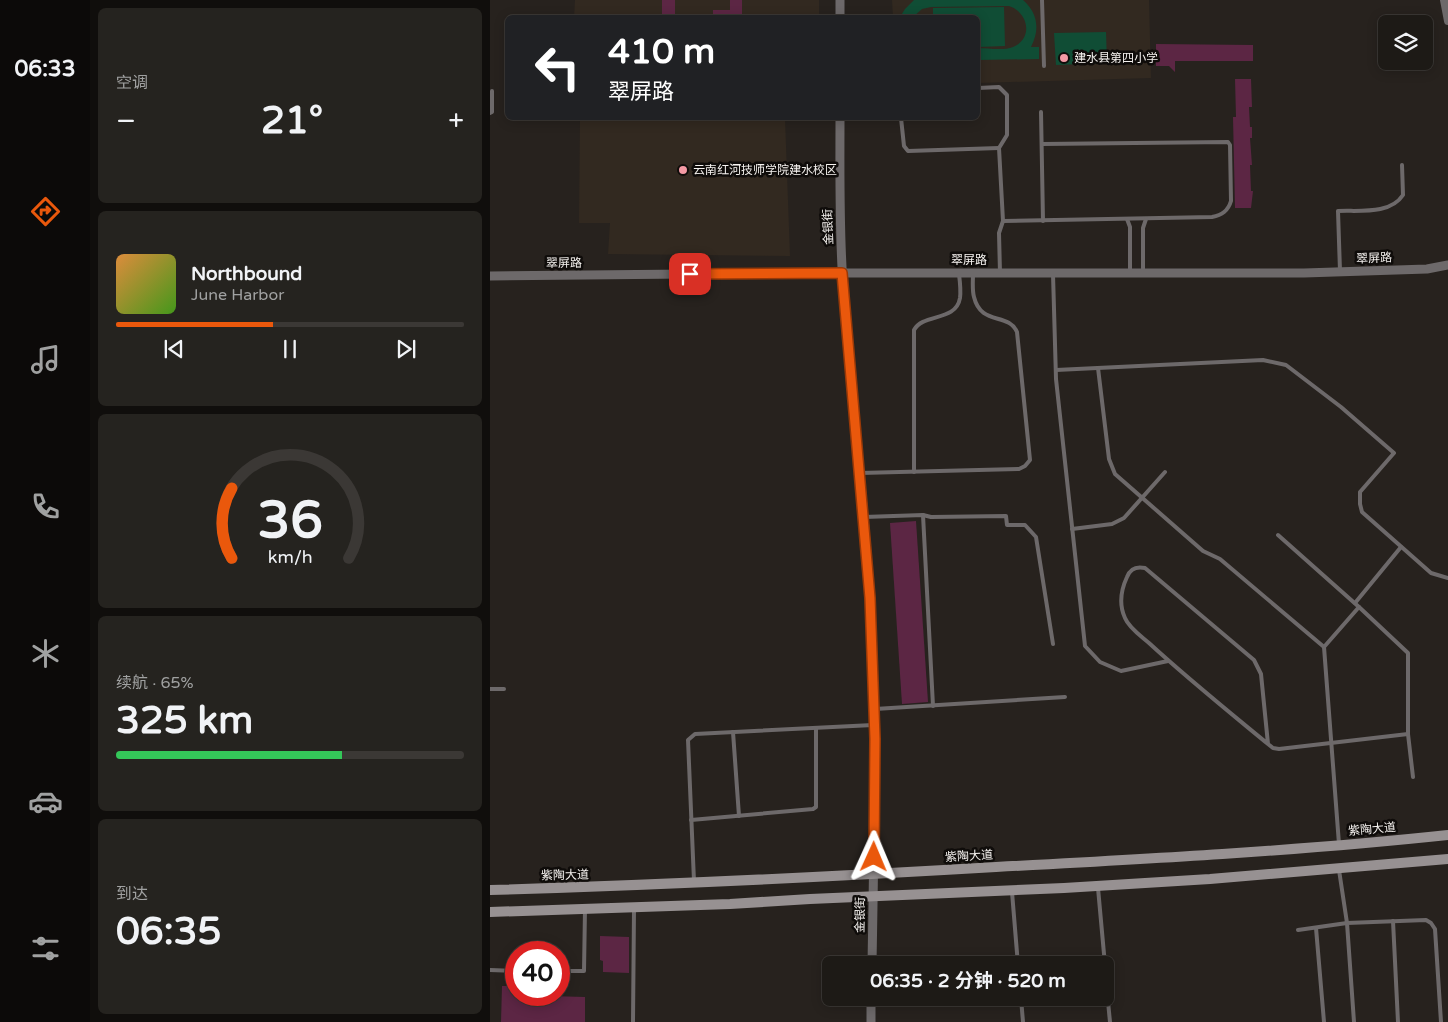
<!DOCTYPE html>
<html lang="zh">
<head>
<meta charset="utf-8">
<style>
	:root { --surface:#1d1a16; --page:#25231f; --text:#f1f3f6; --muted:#a0a1a1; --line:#3b3835; --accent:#ea580c }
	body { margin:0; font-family:"Varela Round","Noto Sans SC",sans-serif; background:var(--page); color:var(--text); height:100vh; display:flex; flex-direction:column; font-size:19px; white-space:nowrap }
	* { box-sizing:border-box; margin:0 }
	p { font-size:16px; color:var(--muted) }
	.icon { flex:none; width:28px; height:28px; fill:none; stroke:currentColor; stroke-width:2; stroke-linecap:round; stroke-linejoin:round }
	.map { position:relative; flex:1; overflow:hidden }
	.drawer { display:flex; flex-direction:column; gap:8px; padding:8px; background:#100e0c; width:400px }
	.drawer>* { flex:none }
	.guide { position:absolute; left:15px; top:15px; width:475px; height:105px; border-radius:8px; box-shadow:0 2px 12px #0003,0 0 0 1px var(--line); background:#202124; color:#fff; overflow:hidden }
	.buttons { position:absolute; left:888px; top:15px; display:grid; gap:10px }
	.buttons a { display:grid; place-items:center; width:55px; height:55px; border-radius:8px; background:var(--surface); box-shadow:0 2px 12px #0003,0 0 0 1px var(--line); font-size:25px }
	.speed { position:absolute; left:15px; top:941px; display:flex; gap:10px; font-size:25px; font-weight:700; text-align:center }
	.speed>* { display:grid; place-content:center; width:65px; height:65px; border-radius:50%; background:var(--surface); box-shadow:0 2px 12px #0003,0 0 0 1px var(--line); line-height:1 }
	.speed .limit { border:8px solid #d22; background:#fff; color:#111 }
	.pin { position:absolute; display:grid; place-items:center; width:42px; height:42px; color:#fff; margin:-21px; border-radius:10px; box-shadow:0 2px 8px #0006 }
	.me { position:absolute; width:55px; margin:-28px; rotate:1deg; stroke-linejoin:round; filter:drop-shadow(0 0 4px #0008) }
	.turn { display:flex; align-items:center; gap:18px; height:105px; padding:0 20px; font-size:22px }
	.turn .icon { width:65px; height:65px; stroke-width:2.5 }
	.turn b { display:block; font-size:35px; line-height:42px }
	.big { font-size:38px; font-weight:700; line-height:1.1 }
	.drawer .card { flex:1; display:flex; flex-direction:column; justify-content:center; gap:8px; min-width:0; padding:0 18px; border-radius:8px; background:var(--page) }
	.drawer .dial { align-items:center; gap:0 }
	.dial svg { height:130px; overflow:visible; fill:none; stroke:var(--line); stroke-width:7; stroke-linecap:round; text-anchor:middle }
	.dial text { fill:var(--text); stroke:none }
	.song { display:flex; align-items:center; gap:15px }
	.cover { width:60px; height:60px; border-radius:8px; background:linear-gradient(135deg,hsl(30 70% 55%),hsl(100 70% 35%)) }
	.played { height:5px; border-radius:2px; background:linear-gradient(90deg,var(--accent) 45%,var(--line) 45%) }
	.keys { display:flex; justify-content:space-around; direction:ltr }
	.heat { display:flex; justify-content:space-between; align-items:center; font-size:28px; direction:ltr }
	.charge { height:8px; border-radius:4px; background:linear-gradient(90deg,#34c759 65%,var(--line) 0) }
	.trip { position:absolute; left:332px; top:956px; width:292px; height:50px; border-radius:8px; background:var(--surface); box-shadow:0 2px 12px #0003,0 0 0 1px var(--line); font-weight:700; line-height:50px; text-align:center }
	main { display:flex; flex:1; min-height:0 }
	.tab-bar { display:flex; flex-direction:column; width:90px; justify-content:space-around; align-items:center; background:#0c0a09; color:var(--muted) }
	.tab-bar .icon { width:35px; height:35px }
	.tab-bar .on { color:var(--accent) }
	.tab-bar b { font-size:22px; color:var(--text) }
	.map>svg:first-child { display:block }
	.built { fill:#322920 }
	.green { fill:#104d35 }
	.building { fill:#5c2644 }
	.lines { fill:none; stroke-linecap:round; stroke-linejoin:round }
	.service { stroke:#6d696a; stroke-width:4 }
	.minor { stroke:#6d696a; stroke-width:8 }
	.tertiary { stroke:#6d696a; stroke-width:9 }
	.secondary { stroke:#979192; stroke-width:10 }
	.route-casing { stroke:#983908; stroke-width:12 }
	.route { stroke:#ea580c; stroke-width:9 }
	.poi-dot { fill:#f49aa4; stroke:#0f0c0a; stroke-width:2 }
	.labels { text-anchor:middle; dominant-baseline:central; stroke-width:5; stroke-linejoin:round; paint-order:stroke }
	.poi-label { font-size:12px; fill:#f6f3f0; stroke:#0f0c0a; text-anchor:start }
	.street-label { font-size:12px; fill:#f6f3f0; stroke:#0f0c0a }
</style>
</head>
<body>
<main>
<nav class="tab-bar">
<b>06:33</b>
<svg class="icon on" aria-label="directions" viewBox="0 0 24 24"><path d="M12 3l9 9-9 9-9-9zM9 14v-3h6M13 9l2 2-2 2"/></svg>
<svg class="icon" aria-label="music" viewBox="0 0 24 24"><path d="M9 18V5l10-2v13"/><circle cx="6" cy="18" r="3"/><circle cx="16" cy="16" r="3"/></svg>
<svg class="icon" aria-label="phone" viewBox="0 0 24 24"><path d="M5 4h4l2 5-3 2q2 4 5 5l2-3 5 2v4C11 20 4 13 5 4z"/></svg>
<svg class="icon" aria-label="climate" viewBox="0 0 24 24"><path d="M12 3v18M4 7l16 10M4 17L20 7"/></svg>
<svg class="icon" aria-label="car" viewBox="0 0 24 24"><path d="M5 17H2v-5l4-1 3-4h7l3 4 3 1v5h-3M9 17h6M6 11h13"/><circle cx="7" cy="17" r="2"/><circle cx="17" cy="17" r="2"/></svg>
<svg class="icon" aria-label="filters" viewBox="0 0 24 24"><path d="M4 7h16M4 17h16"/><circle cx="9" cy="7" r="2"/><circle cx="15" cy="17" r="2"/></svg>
</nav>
<section class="drawer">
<div class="card"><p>空调</p>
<div class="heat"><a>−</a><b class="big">21°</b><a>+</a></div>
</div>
<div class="card">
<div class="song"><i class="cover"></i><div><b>Northbound</b><p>June Harbor</p></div></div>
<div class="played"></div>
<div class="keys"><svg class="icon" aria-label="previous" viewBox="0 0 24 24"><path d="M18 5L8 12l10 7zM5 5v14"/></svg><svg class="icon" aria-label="pause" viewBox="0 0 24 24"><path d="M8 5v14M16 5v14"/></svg><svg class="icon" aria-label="next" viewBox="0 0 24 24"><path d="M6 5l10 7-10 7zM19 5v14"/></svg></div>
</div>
<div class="card dial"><svg viewBox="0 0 100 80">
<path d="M14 69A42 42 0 1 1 86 69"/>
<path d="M14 69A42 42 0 0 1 14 26" stroke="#ea580c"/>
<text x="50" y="56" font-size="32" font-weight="700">36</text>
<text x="50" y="72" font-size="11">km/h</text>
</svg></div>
<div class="card"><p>续航 · 65%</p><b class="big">325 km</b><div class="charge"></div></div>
<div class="card"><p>到达</p><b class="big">06:35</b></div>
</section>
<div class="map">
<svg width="958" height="1022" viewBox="0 0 958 1022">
	<rect width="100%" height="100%" fill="#27221e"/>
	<g class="built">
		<path d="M 85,0 L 329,0 L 329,17 L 84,18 Z"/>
		<path d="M 402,0 L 659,0 L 661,78 L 488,83 L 488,18 L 403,17 Z"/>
		<path d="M 90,118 L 295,118 L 300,256 L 118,254 L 120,223 L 89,223 Z"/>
	</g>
	<g class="green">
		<path d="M 424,0 L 533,0 C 548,13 550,30 541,47 L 549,47 L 549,59 L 488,60 L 488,48 C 498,48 513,51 523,47 C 544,38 538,12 519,6 L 441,7 L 432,9 L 423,17 L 410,17 L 415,9 Z"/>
		<path d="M 514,7 L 515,46 L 488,47 L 488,18 L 443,17 L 443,8 Z"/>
		<path d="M 616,32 L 617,63 L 566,65 L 564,33 Z"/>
	</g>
	<g class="building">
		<rect x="172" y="0" width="13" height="18"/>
		<path d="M 240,0 L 252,0 L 252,18 L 223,18 L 223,10 L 240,10 Z"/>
		<path d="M 666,44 L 763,45 L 763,61 L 685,61 L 685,72 L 679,66 L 666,66 Z"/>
		<path d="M 745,79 L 761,79 L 762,107 L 759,107 L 760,127 L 762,127 L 762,138 L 760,138 L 762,165 L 760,165 L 761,191 L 763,191 L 761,208 L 745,208 L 743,117 L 746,117 Z"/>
		<path d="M 426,521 L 438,702 L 412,704 L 400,523 Z"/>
		<path d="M 110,936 L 139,937 L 139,973 L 113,972 L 113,961 L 110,960 Z"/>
		<path d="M 12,986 L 26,986 L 26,995 L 95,997 L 95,1022 L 11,1022 Z"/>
	</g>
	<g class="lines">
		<g class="service">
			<path d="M 552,0 L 554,66"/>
			<path d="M 488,88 L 509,87 L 517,95 L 517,135 L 509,148 L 513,221 L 509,233 L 510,273"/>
			<path d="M 551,112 L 553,221"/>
			<path d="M 0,113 L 2,112 L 2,91"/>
			<path d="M 411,118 L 414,146 L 418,151 L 509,148"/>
			<path d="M 637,219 L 640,227 L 640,271"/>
			<path d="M 513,221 L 722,217 C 732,215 738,211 741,201 L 740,145 L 738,142 L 552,144"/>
			<path d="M 850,271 L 848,211 C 869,210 900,215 913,195 L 912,165"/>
			<path d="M 653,273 L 653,228 L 656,219"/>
			<path d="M 563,274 L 566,379 L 595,646 L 610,662 L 631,671 L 678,661"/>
			<path d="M 608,368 L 619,459 L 625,474 L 713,551 L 730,559 L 834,647"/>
			<path d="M 566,370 L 773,360 L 796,365 L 851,407 L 904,453 L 870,492 L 870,504 L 872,512 L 941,573 L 958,578"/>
			<path d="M 424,472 L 424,330 C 433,313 466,322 470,298 C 471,291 470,282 469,274"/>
			<path d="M 370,473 L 529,469 L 535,466 L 540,460 L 527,332 C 518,312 491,326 484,297 C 482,290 483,281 483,274"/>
			<path d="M 433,515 L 443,706"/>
			<path d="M 374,517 L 433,515 L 441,517 L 516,516 L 517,525 L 535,525 L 546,537 L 563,644"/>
			<path d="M 582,529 L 622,524 L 634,518 L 675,472"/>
			<path d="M 788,535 L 869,607 L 918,653 L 918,734 L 923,777"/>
			<path d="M 865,603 L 911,547"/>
			<path d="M 0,689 L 14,689"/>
			<path d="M 385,709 L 575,697"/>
			<path d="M 243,732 L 249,816"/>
			<path d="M 778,744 L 771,674 L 764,660 L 655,568 C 646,566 640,569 637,577 C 631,590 629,605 635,618 C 639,628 651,636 659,643 C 697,678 738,711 778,744 L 783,748 L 789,749 L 918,734"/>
			<path d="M 201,820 L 323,809 L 326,807 L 326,728"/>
			<path d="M 849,844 L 834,647 L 869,607"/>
			<path d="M 849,870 L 857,923 L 864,1022"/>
			<path d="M 204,881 L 198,740 L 205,734 L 383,725"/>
			<path d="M 608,888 L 615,965"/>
			<path d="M 522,892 L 528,965"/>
			<path d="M 903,921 L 908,1022"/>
			<path d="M 826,928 L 834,1022"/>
			<path d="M 808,930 L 857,923 L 936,920 L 941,923 L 945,929 L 951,1022"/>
			<path d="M 0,970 L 26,971"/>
			<path d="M 69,971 L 94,971 L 95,909"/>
			<path d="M 616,981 L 620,1022"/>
			<path d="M 531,998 L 533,1022"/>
			<path d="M 143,1022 L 144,909"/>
		</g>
		<path class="minor" d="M 954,0 L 958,21"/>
		<g class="tertiary">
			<path d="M 350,18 L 350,0"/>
			<path d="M 350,118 C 350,173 349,228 353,284 C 360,389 374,493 380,598 C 387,720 384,843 382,965"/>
			<path d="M 0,276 L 299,273 L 814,273 L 937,269 L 958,265"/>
			<path d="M 381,1022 L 381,998"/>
		</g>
		<g class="secondary">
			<path d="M 0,890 C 169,885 337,877 506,867 C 657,859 808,851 958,835"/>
			<path d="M 0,912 L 240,904 L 320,899 L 574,888 L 720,879 L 958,859"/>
		</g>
	</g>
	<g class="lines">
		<g class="route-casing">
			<path id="route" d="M 200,274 L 352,273 L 380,598 L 385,739 L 384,857"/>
		</g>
		<use href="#route" class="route"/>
	</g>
	<g class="poi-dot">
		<circle cx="574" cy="58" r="5"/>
		<circle cx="193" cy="170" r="5"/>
	</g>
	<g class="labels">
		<g class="poi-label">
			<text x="584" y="58">建水县第四小学</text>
			<text x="203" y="170">云南红河技师学院建水校区</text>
		</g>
		<g class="street-label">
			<text transform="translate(338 227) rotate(-92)">金银街</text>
			<text transform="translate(884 258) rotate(-2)">翠屏路</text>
			<text x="479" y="260">翠屏路</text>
			<text transform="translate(74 263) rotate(-1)">翠屏路</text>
			<text transform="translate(882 829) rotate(-5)">紫陶大道</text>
			<text transform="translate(479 856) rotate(-3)">紫陶大道</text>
			<text transform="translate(75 875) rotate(-1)">紫陶大道</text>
			<text transform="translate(370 915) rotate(-89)">金银街</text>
		</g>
	</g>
</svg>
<div class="buttons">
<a><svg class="icon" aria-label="layers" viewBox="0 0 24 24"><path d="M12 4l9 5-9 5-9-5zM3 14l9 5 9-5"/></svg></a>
</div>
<div class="speed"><div class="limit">40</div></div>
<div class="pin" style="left:200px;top:274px;background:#d93025"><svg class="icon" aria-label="arrive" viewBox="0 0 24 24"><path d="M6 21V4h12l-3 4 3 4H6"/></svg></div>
<svg class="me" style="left:384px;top:857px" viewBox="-20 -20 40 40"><path d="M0-17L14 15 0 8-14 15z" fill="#ea580c" stroke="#fff" stroke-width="4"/></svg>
<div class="trip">06:35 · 2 分钟 · 520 m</div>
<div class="guide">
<div class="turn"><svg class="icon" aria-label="left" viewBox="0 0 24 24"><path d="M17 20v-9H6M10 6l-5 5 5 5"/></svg><div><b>410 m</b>翠屏路</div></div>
</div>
</div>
</main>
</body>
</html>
